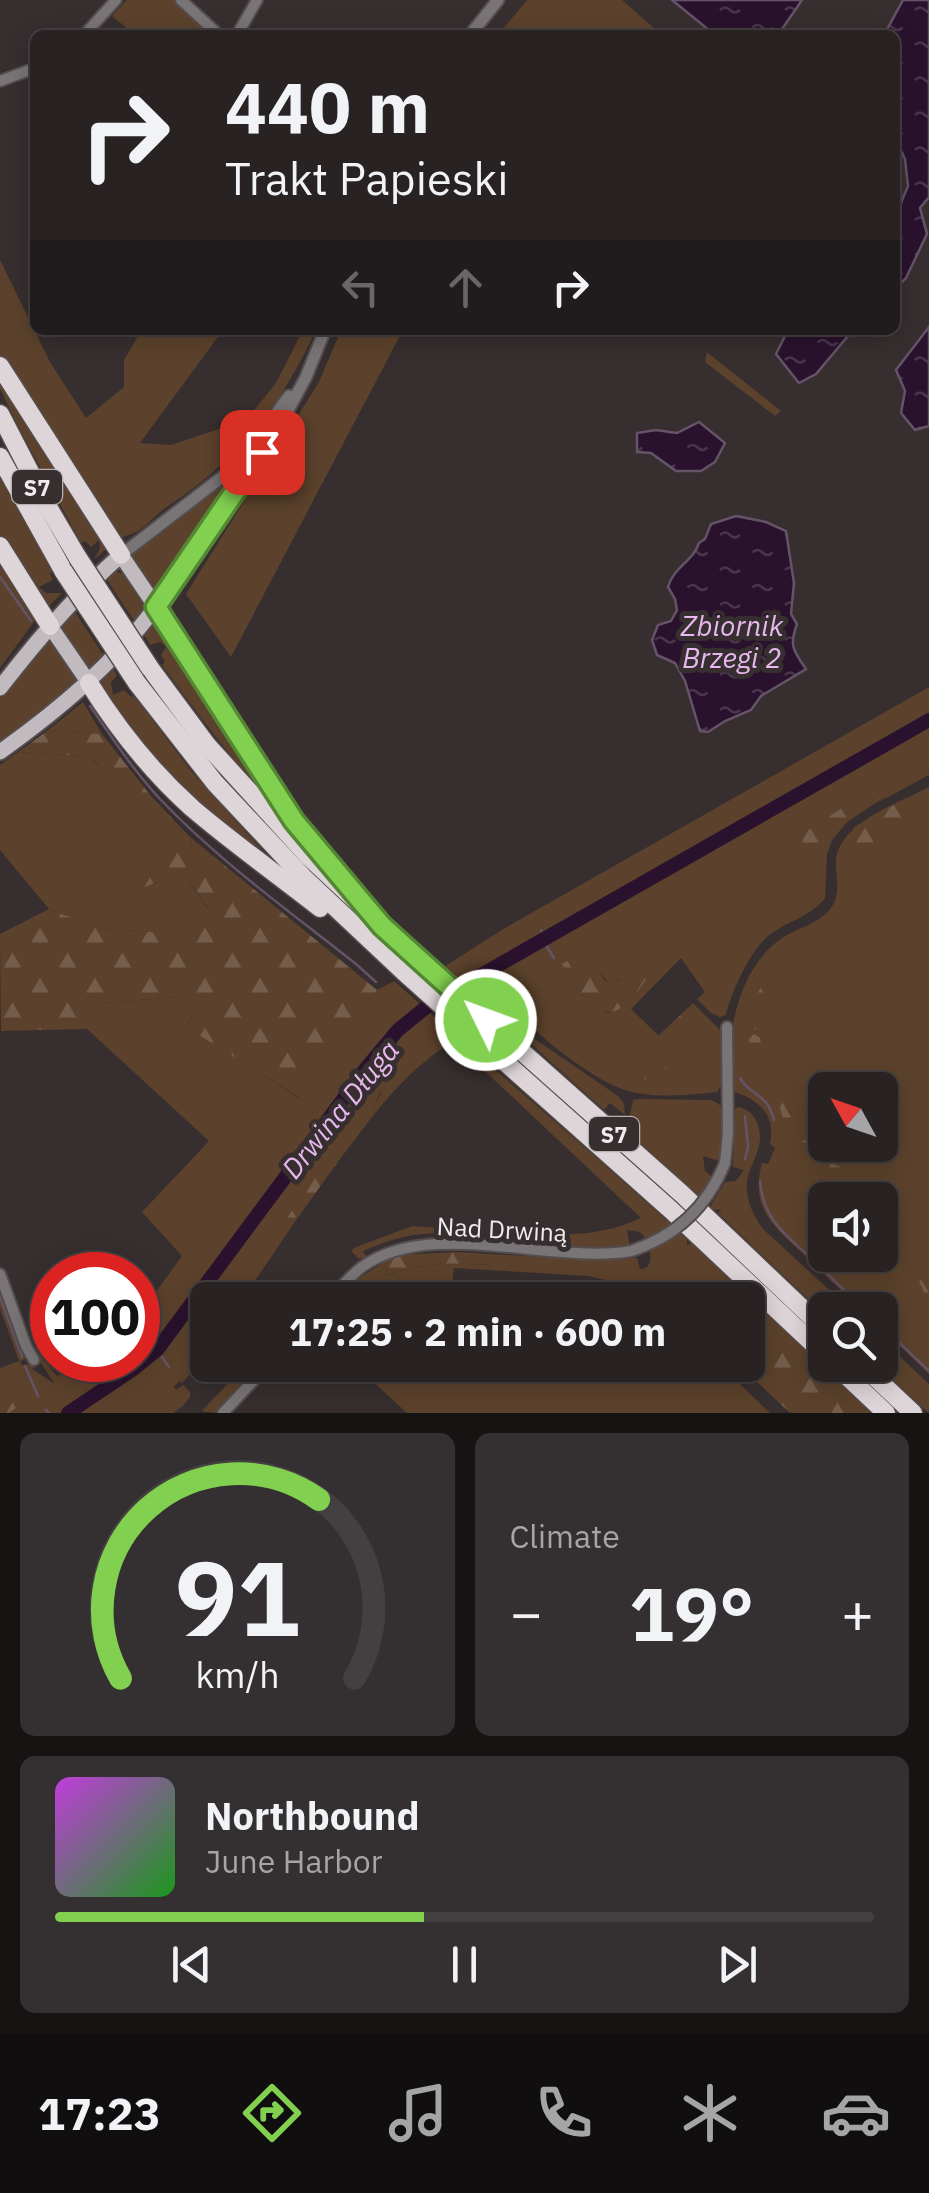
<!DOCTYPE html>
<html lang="en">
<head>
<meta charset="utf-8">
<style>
	:root { --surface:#282223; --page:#342f30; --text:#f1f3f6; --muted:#a5a4a6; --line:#443f41; --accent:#82d04f }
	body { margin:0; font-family:"IBM Plex Sans",sans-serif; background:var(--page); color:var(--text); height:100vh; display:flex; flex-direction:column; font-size:38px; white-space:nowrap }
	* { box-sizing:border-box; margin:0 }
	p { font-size:32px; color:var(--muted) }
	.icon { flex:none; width:55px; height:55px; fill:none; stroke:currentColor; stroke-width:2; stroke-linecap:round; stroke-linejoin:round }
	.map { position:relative; height:1413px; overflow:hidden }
	.details { display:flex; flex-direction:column; gap:20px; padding:20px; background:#161313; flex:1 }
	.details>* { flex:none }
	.top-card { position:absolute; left:30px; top:30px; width:870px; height:305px; border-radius:15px; box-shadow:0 5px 25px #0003,0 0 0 2px var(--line); background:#282223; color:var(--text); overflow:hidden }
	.needle { width:65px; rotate:310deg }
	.tools { position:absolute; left:808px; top:1072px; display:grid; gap:20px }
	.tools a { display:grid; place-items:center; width:90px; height:90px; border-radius:15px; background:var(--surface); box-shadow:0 5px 25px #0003,0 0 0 2px var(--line); font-size:50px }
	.speed { position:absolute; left:30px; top:1252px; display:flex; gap:20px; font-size:50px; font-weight:700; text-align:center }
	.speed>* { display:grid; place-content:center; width:130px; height:130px; border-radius:50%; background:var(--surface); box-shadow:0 5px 25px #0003,0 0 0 2px var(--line); line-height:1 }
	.speed .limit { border:15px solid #d22; background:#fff; color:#111 }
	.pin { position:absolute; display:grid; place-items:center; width:85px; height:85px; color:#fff; margin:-42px; border-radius:20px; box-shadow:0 5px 15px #0006 }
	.me { position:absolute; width:110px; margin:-55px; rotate:312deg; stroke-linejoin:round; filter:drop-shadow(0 0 8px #0008) }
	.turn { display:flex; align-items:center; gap:35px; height:210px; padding:0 30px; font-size:45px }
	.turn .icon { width:130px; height:130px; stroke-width:2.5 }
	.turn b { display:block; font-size:70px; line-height:85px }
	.lanes { display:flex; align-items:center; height:95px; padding:0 30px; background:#0003; justify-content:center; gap:50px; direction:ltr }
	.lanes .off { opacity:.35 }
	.big { font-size:75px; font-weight:800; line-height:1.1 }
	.details .card { flex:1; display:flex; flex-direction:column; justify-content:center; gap:15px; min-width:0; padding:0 35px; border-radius:15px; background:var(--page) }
	.details .dial { align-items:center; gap:0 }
	.dial svg { height:260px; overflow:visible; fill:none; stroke:var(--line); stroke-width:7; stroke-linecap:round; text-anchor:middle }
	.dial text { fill:var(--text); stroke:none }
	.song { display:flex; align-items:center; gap:30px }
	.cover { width:120px; height:120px; border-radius:15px; background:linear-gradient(135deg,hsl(290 70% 55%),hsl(120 70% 35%)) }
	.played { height:10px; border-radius:5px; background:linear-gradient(90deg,var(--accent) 45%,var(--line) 45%) }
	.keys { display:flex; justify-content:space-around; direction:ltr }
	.heat { display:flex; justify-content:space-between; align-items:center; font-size:55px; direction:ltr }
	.details .tiles { flex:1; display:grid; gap:20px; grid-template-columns:1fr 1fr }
	.card:last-child { grid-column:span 2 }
	.trip { position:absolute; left:190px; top:1282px; width:575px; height:100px; border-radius:15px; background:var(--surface); box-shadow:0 5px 25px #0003,0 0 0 2px var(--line); font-weight:800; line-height:100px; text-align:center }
	.menu { display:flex; height:160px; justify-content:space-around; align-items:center; background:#100e0e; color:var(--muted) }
	.menu .icon { width:70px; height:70px }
	.menu .active { color:var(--accent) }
	.menu b { font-size:45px; color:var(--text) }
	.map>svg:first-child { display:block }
	.green { fill:#5c422c; fill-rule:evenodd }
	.forest { fill:url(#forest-firs) }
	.water { fill:url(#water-ripples); stroke:#655367; stroke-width:2.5 }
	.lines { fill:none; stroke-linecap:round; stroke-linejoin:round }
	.stream { stroke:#655367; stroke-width:2.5 }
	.river { stroke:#2a122e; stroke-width:14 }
	.minor-casing { stroke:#544c4d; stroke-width:14 }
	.tertiary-casing { stroke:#544c4d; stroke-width:15 }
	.primary-casing { stroke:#544c4d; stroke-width:19 }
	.motorway-casing { stroke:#544c4d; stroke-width:21 }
	.minor { stroke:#797577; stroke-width:10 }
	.tertiary { stroke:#797577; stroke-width:11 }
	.primary { stroke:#c1babe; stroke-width:15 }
	.motorway { stroke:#ded5d9; stroke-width:18 }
	.minor-bridge-casing { stroke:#544c4d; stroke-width:14; stroke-linecap:butt }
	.motorway-bridge-casing { stroke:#544c4d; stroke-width:21; stroke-linecap:butt }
	.minor-bridge { stroke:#797577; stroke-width:10 }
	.motorway-bridge { stroke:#ded5d9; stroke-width:18 }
	.route-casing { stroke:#548733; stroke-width:25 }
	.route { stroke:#82d04f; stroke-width:18 }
	.labels { text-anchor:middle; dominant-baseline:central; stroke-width:10; stroke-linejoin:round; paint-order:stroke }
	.shield { fill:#362e2f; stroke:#b8b2b3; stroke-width:2.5 }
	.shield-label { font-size:22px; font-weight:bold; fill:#f0ebec }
	.street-label { font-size:25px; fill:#f0ebec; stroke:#362e2f }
	.water-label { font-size:28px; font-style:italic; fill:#e7b8ef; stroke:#362e2f }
</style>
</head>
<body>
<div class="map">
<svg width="929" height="1413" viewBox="0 0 929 1413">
	<defs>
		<pattern id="forest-firs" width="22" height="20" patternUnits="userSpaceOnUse" patternTransform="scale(2.5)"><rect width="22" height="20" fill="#5c422c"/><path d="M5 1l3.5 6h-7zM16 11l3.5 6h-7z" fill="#745d4b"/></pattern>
		<pattern id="water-ripples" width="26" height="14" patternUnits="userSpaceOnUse" patternTransform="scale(2.5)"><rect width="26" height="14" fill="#2a122e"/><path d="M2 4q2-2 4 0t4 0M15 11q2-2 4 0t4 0" fill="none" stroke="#49354c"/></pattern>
	</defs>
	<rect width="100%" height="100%" fill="#362e2f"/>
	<g class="green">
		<path d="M 127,0 L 176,0 L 213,35 L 135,35 L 112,16 Z"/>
		<path d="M 527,0 L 622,0 L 662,35 L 498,35 Z"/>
		<path d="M 0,260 L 50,362 L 86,418 L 124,387 L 124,360 L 138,336 L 167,330 L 223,330 L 140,443 L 171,445 L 246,420 L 276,383 L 303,330 L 316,330 C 281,406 238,460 168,506 C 157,513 149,524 138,531 C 131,535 124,536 116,540 L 0,360 Z"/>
		<path d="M 341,330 L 403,330 L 231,657 L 186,594 L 319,382 Z"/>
		<path d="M 707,352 L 781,411 L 775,416 L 705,362 Z"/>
		<path d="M 0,375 L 110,545 L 94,560 L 100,548 L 99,540 L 91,547 L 85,541 L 81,543 L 19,428 L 0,389 Z"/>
		<path d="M 242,468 L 243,471 L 157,597 L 131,562 L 131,555 Z"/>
		<path d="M 0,479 L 53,571 L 50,573 L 53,580 L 39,587 L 46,593 L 62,593 L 45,610 L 0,537 Z"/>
		<path d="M 0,563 L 36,619 L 0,668 Z"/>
		<path d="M 117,572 C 132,575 143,594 146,608 L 137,625 L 105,577 Z"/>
		<path d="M 73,609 L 106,659 L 94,668 L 83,667 L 59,630 L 60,624 Z"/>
		<path d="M 155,619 L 283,814 C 238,769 200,717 162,665 L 165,662 L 161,655 L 166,647 L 160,642 L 150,645 L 143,633 Z"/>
		<path d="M 49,636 L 80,680 L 62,697 L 0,744 L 0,699 Z"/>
		<path d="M 112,667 L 117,675 L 111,683 L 113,695 L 124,690 L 130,696 L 135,697 L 191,771 L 282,872 L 250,849 L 157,767 L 95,683 Z"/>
		<path d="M 929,687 L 929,775 L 877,803 L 902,785 L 898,778 L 842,808 L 802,835 L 812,862 L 819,860 L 827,854 L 825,898 C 811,916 791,920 772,933 C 752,946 731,992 726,1015 L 720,1017 L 711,1013 L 697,999 L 705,992 L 681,958 L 631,1009 L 659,1036 L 695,1012 L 689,1007 L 693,1003 L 723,1033 L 724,1081 L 717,1092 C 688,1095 653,1099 625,1090 C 593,1081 521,1024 504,996 L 498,999 L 505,1010 L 530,1033 L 532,1037 L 618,1096 L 624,1104 L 625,1115 L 610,1103 L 604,1110 L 445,966 L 505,928 ZM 582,958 L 589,958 C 609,976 606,1001 630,966 L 648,972 L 617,1010 L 608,1013 L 595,1007 L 592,1000 L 581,994 L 573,981 Z"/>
		<path d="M 83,702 L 102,734 L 47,731 Z"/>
		<path d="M 18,752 L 87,756 L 192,849 L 190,837 L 212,855 L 197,860 L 143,888 L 182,871 L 208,909 L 208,916 L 159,932 L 101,929 L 49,909 L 0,850 L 0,765 Z"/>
		<path d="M 929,787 L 929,1374 L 880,1327 L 880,1310 L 862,1310 L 816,1267 L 819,1259 L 814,1254 L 807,1258 C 776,1228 749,1210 762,1163 L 768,1164 L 775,1148 L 770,1144 C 776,1113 759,1101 733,1091 C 723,1042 737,968 782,938 C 798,928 823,922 833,905 C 841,891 835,874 836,860 C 840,822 899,803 929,787 ZM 825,1090 L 880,1090 L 880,1145 L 825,1145 ZM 825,1200 L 880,1200 L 880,1255 L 825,1255 Z"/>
		<path d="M 394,981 C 491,1067 591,1151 687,1239 L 687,1246 L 692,1242 L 872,1413 L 856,1413 L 830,1387 L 822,1386 C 797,1359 775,1330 748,1305 L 748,1300 L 717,1298 L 716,1300 L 660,1300 L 634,1287 L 589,1276 L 454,1268 L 452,1286 L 444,1289 L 445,1294 L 437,1297 L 438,1300 L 390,1300 L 378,1286 L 364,1300 L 336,1300 L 361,1277 L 387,1260 L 382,1270 L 385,1276 C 420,1261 455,1263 492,1265 L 489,1254 L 595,1260 L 637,1258 L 640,1269 L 646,1268 C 655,1258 648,1247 644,1236 L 640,1232 L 627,1230 L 630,1246 L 609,1249 L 558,1247 L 488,1241 L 488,1230 C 542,1233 590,1242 641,1218 L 453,1041 L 448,1044 L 439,1041 L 379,1094 L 369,1121 L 337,1163 L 327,1162 L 288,1217 L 294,1223 L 242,1300 L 208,1300 L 207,1355 L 182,1383 L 180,1381 L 174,1386 L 176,1390 L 183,1385 L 190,1392 L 190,1397 L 184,1405 L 173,1413 L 9,1413 L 31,1398 L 5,1376 L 0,1376 L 0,1368 L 19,1361 L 0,1308 L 0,1282 L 27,1357 L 20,1362 L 22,1365 L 30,1364 L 35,1367 L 32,1369 L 55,1384 L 29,1346 L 29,1342 L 57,1376 L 84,1360 L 138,1360 L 138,1316 L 182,1256 L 142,1212 L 209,1141 L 87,1029 L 102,1003 L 179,997 L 195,1013 L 186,1026 L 299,1098 L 377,990 Z"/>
		<path d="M 640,1099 L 711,1100 L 718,1103 L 722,1108 L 721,1155 L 719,1161 L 703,1156 L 705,1171 L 713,1178 L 701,1198 L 623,1127 L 629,1120 L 633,1100 Z"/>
		<path d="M 737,1107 C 750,1108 760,1121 760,1136 C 761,1154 745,1170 747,1191 C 748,1205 755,1218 763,1229 L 851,1310 L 825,1310 L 825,1315 L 718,1213 L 721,1209 L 714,1210 L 710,1207 L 725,1182 L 736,1181 L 744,1170 L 733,1167 L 735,1110 Z"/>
		<path d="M 412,1226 L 472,1230 L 471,1234 C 423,1232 407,1232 363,1251 L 368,1259 L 358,1258 L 351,1251 L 354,1248 Z"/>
		<path d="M 505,1281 C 549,1283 598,1281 639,1300 L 469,1300 L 489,1284 Z"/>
		<path d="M 880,1338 L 929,1384 L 929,1413 L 877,1365 L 880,1365 Z"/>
		<path d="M 355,1365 L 366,1365 C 383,1380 393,1384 411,1365 L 720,1365 L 770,1413 L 407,1413 Z"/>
	</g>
	<g class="forest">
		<path d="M 47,731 L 102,734 L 151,796 L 190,837 L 192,850 L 159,838 L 97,764 L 87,756 L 18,752 Z"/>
		<path d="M 898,778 L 903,785 L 847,822 L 832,840 L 827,854 L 819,860 L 812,862 L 807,858 L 801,835 L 842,808 Z"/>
		<path d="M 902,801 L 910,807 L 914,815 C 904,844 884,841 857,844 L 851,839 L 854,827 Z"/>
		<path d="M 166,847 L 197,860 L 212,855 L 377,990 L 300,1098 L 186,1027 L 195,1013 L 179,997 L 102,1003 L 87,1029 L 1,1031 L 0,934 L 49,909 L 101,929 L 159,932 L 208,916 L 208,908 L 182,871 L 143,888 L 129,886 L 131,876 Z"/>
		<path d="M 574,957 C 580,958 586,957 591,959 C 606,967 597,989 619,981 L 621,971 L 630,966 L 649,972 C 645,984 626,1009 612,1012 C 606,1013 601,1010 595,1007 L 592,1000 L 581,994 L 562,964 Z"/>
		<path d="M 761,987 C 767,1006 784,1018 768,1036 L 752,1028 L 747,1020 L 748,1010 Z"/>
		<path d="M 689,1007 L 695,1012 L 694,1018 C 683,1030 674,1033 658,1036 Z"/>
		<path d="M 754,1034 L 760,1038 C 765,1075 784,1092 805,1121 L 785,1129 C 783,1122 782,1111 779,1105 C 773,1094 752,1075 749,1065 C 748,1057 749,1047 749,1039 Z"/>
		<path d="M 440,1041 L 448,1044 C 415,1067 393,1090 369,1121 C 378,1096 387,1075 412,1065 C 418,1052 428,1046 440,1041 Z"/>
		<path d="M 650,1064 L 674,1069 L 681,1079 L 677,1084 L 662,1087 L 642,1078 L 643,1070 Z"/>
		<path d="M 815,1139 L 833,1156 L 834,1164 L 848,1171 L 855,1183 L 849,1194 L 852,1200 L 825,1200 L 825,1206 L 822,1206 L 817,1196 L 819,1180 C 806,1170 798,1162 798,1145 L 805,1140 Z"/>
		<path d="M 327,1161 L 337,1163 L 294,1223 L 287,1218 Z"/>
		<path d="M 455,1252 L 489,1254 L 493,1265 C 456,1263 419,1261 384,1276 L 382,1270 L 387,1260 L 401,1255 Z"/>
		<path d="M 929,1277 L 929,1327 L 926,1327 L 897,1299 L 900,1292 L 908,1299 L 918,1302 L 927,1298 L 919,1281 Z"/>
		<path d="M 748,1305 C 775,1330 797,1359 822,1386 L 830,1387 L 856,1413 L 790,1413 L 739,1365 L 748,1365 Z"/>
		<path d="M 244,1366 L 252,1372 L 215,1413 L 202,1411 Z"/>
		<path d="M 23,1368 L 32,1391 L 31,1398 L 9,1413 L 0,1413 L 0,1376 Z"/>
	</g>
	<g class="water">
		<path d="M 672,0 L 802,0 L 778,35 L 715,35 Z"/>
		<path d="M 903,0 L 929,0 L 929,197 L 920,208 L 927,234 L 906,278 L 895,289 L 895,217 L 908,186 L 905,159 L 895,138 L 895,35 L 884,35 Z"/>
		<path d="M 929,327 L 929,426 L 915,430 L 901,413 L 905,391 L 896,370 Z"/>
		<path d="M 791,330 L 853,330 L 816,374 L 799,383 L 776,354 L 786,334 Z"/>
		<path d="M 699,422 L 725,443 L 715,462 L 701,471 L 676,471 L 651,453 L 637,452 L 637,433 L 656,430 L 677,433 Z"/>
		<path d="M 736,516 L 766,522 L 786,531 L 794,583 L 791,614 L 797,624 C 789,646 793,650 806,669 L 761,696 L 751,710 L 725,721 L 708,732 L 700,731 L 685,681 L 675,663 L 657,655 L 652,640 L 658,625 L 671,621 L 677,610 L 675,599 L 668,587 C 674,566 693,562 699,543 L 705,539 L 711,524 Z"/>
	</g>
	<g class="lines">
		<g class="stream">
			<path d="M 0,577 L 31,621"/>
			<path d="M 90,706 C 112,738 134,771 160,799 C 219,861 289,911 356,964 L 376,982"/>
			<path d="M 541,930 L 545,938"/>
			<path d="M 542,939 L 554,958"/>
			<path d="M 740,1078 C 751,1097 767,1092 774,1120"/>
			<path d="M 745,1159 L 748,1147 L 745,1116"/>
			<path d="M 760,1181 C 763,1218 783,1233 809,1256"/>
			<path d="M 818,1265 L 865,1310"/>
			<path d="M 0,1297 L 22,1357"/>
			<path d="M 880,1324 L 929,1371"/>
			<path d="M 157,1350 L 169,1367"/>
			<path d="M 25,1366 L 38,1396"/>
			<path d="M 46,1410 L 49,1413"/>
		</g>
		<path class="river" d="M 68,1413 L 132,1370 L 157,1350 L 367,1067 L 398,1030 L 430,1004 L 929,720"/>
		<g class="minor-casing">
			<g id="minor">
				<path d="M 181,0 L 219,35"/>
				<path d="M 84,35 L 116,0"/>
				<path d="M 237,35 L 257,0"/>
				<path d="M 0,81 L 35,68"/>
				<path d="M 725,1163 L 728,1133 L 727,1027"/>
				<path d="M 0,1274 L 26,1346 L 34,1360"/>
				<path d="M 329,1300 C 339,1289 350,1276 362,1267 C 431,1217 551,1265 631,1251"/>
				<path d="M 223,1413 L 268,1365"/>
			</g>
		</g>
		<g class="tertiary-casing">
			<g id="tertiary">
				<path d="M 470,35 L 498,0"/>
				<path d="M 121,555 L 226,474 L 268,425 L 289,396"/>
				<path d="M 156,607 L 277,431 L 306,377 L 325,330"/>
			</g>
		</g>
		<g class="primary-casing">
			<g id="primary">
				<path d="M 50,626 L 89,683"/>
				<path d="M 0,688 C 37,640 75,595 121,555 L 156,607 C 111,666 60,709 0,752"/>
			</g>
		</g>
		<g class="motorway-casing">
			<g id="motorway">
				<path d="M 0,366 L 121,555"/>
				<path d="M 0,414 L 48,507 L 78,558"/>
				<path d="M 0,457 L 64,572"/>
				<path d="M 0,546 L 50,626"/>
				<path d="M 156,607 L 293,821 L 317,850"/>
				<path d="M 150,668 L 207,745 L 308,856 L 419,960 L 682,1194 L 825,1330"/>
				<path d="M 89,683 C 117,728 152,772 192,808 C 233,843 278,875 320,908"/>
				<path d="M 137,683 L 215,783 L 303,877 L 404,972 L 671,1210 L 825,1355"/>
				<path d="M 835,1365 L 886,1413"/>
				<path d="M 862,1365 L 913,1413"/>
			</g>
		</g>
		<use href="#minor" class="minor"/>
		<use href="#tertiary" class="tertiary"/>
		<use href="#primary" class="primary"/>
		<use href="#motorway" class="motorway"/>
		<g class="minor-bridge-casing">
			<path id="minor-bridge" d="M 631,1251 C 677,1236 707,1207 725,1163"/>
		</g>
		<g class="motorway-bridge-casing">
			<g id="motorway-bridge">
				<path d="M 78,558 L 150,668"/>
				<path d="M 64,572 L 137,683"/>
			</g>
		</g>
		<use href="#minor-bridge" class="minor-bridge"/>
		<use href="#motorway-bridge" class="motorway-bridge"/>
	</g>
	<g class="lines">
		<g class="route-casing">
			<path id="route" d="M 262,452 L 156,607 L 294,821 L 382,926 L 486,1020"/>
		</g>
		<use href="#route" class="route"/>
	</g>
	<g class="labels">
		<g class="shield">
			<rect x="12" y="470" width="50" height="34" rx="8"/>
			<rect x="589" y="1117" width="50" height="34" rx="8"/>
		</g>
		<g class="shield-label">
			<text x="37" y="487">S7</text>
			<text x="614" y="1134">S7</text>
		</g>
		<g class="street-label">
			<text transform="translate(502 1229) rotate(3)">Nad Drwiną</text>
		</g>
		<g class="water-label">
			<text x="732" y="625">Zbiornik<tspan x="732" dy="32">Brzegi 2</tspan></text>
			<text transform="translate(340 1109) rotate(-51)">Drwina Długa</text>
		</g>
	</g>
</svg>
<div class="tools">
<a><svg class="needle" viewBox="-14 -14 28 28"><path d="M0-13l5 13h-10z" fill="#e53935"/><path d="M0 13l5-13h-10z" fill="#a5a4a6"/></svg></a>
<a><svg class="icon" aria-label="sound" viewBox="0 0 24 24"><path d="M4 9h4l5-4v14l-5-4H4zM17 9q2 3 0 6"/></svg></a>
<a><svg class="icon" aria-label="search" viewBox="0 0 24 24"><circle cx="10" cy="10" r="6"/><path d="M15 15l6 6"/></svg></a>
</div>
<div class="speed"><div class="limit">100</div></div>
<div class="pin" style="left:262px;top:452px;background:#d93025"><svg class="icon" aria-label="arrive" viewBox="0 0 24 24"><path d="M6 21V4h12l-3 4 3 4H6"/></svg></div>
<svg class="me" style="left:486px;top:1020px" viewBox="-20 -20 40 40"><circle r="17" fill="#82d04f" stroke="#fff" stroke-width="3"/><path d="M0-11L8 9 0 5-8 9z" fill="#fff"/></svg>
<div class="trip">17:25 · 2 min · 600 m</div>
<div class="top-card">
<div class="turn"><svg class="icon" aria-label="right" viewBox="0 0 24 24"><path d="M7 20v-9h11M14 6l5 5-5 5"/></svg><div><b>440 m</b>Trakt Papieski</div></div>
<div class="lanes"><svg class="icon off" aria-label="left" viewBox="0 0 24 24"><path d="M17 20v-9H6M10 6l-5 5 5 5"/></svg><svg class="icon off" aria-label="ahead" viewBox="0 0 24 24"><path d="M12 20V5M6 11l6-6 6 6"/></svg><svg class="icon" aria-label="right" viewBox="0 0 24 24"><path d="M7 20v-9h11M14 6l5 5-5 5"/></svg></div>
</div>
</div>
<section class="details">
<div class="tiles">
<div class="card dial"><svg viewBox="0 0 100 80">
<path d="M14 69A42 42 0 1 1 86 69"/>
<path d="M14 69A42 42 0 0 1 75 14" stroke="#82d04f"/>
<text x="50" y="56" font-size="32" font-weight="700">91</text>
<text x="50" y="72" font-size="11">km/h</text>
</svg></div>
<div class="card"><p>Climate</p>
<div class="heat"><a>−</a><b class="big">19°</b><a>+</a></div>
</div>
<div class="card">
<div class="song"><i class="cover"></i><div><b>Northbound</b><p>June Harbor</p></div></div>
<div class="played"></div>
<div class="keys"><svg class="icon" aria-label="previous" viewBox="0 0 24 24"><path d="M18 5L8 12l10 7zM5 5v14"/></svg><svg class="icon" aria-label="pause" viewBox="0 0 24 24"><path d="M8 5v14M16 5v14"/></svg><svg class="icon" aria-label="next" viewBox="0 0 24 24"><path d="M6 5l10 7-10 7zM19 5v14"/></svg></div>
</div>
</div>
</section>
<nav class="menu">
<b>17:23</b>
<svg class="icon active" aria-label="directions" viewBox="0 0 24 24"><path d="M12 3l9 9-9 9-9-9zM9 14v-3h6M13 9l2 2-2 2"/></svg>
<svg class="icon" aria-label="music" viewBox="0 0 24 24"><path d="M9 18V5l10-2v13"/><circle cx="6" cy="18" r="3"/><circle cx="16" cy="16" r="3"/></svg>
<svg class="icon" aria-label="phone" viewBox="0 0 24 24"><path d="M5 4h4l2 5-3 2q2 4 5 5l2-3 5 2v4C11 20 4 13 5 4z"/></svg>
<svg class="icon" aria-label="climate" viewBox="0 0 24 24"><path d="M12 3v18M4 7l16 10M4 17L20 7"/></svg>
<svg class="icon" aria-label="car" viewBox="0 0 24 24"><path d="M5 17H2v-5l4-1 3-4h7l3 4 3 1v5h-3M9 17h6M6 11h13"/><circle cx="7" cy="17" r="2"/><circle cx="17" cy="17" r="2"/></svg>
</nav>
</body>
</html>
